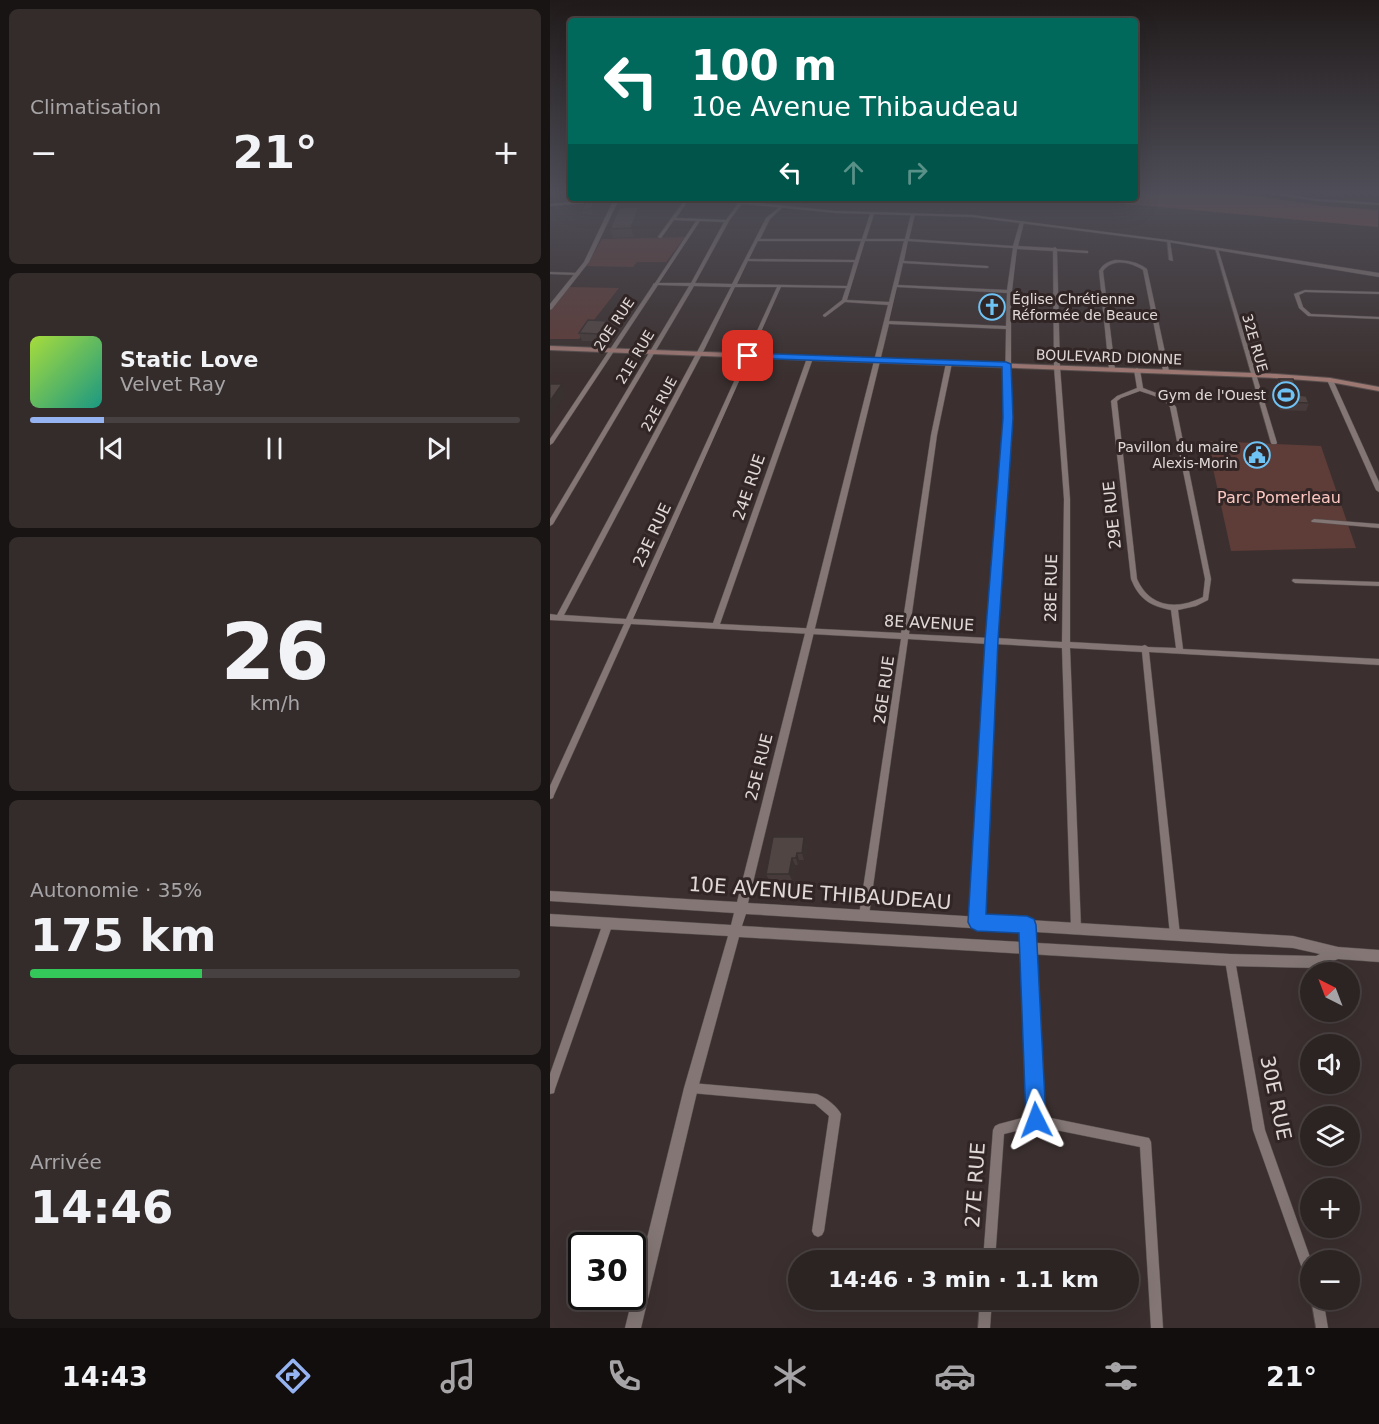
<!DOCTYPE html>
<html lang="fr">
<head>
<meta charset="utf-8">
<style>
	:root { --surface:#2c2423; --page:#342c2b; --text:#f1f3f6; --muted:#a6a4a6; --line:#484141; --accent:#95b2f1 }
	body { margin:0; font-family:"DejaVu Sans",sans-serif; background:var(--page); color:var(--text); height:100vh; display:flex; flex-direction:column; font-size:22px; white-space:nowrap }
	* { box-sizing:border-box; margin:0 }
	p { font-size:20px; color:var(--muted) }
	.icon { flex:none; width:33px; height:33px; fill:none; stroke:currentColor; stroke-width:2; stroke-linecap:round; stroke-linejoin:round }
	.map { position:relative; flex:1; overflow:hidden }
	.drawer { display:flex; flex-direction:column; gap:9px; padding:9px; background:#181413; width:550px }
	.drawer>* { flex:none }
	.hud { position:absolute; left:18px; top:18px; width:570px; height:183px; border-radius:6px; box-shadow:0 6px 24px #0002,0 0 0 2px var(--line); background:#00695c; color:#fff; overflow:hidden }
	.needle { width:39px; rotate:318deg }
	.tools { position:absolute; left:750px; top:962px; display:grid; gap:12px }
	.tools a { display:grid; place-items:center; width:60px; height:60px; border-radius:50%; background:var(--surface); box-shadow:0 6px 24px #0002,0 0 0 2px var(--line); font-size:30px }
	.speed { position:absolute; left:18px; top:1232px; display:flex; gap:12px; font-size:30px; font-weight:700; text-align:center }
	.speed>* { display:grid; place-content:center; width:78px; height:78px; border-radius:50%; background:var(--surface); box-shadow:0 6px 24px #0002,0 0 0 2px var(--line); line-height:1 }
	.speed .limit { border:3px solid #111; border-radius:9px; background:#fff; color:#111 }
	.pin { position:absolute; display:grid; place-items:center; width:51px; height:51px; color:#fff; margin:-26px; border-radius:12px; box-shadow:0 3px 9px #0006 }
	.me { position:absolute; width:66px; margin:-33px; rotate:357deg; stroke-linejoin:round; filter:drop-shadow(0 0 4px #0008) }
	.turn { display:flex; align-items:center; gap:21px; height:126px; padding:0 24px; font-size:27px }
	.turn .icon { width:78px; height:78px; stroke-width:2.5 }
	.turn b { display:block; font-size:42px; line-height:51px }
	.lanes { display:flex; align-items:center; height:57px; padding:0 24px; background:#0003; justify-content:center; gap:30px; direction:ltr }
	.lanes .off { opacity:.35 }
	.big { font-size:45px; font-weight:600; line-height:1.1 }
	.drawer .tile { flex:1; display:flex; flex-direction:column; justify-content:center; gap:9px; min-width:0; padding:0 21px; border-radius:9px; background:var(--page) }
	.drawer .dial { align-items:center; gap:0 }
	.dial b { font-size:78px; line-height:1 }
	.song { display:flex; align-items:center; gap:18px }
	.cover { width:72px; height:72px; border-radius:9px; background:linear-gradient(135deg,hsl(80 70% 55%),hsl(170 70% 35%)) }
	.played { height:6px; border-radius:3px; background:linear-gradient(90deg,var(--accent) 15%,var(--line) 15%) }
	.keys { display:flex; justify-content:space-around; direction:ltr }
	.heat { display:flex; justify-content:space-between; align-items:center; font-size:33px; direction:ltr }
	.charge { height:9px; border-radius:4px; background:linear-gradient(90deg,#34c759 35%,var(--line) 0) }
	.trip { position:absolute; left:238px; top:1250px; width:351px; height:60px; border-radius:30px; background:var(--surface); box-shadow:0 6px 24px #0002,0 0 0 2px var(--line); font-weight:600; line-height:60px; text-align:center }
	.menu { display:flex; height:96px; justify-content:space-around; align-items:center; background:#120e0e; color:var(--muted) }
	.menu .icon { width:42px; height:42px }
	.menu .current { color:var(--accent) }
	.menu b { font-size:27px; color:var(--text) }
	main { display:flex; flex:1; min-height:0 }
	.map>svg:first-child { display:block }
	.green { fill:#5e3c38 }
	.water { fill:#804c46 }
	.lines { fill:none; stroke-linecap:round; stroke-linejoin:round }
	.minor-casing { stroke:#574e4d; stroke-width:1 }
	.tertiary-casing { stroke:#574e4d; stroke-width:1 }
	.secondary-casing { stroke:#574e4d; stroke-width:2 }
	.minor { fill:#837674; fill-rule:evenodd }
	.tertiary { fill:#837674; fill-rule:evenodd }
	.secondary { fill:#9d7772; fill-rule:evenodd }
	.wall { fill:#463b3a }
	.shaded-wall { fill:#393030 }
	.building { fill:#514544; stroke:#393030; stroke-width:1.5 }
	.route { fill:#1a73e8; stroke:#114b97; stroke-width:1.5 }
	.labels { text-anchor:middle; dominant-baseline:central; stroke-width:6; stroke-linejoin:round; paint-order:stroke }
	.far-poi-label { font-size:14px; fill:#e0d9d8; stroke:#312625; text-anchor:end }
	.far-street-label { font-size:14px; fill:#e0d9d8; stroke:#312625 }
	.street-label { font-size:16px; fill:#e0d9d8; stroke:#312625 }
	.park-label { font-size:16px; fill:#fcc7c0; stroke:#312625 }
	.near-street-label { font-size:20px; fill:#e0d9d8; stroke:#312625 }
</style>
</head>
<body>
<main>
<section class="drawer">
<div class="tile"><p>Climatisation</p>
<div class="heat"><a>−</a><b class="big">21°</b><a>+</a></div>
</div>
<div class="tile">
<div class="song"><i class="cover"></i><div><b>Static Love</b><p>Velvet Ray</p></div></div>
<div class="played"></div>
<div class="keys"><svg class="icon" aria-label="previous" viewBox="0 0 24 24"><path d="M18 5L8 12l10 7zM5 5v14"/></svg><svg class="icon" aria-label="pause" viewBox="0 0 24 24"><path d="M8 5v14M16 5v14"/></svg><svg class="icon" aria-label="next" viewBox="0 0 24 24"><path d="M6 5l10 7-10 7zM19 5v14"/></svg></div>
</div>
<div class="tile dial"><b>26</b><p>km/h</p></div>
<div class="tile"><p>Autonomie · 35%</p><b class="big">175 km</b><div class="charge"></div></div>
<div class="tile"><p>Arrivée</p><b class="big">14:46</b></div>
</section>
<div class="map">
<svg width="829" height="1328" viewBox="0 0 829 1328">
	<rect width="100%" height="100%" fill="#3b302f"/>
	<g class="green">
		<path d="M 135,237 L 116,262 L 87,262 L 83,267 L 37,266 L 52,239 Z"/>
		<path d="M 19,287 L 69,288 L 29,339 L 0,339 L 0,311 Z"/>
		<path d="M 657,441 L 771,446 L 806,548 L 681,551 Z"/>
	</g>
	<path class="water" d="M 585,191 L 666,191 L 776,206 L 828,210 L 828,227 L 509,198 L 585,198 Z"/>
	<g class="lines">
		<g class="minor-casing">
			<g id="minor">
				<path d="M 136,198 L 140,198 L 126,218 L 176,220 L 190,201 L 193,202 L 179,221 L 145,283 L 182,284 L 216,218 L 232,205 L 233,207 L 220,219 L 210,239 L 312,239 L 320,214 L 322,213 L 324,214 L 316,239 L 355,239 L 361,214 L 363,213 L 365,214 L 359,239 L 463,246 L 470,222 L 472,221 L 474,222 L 468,246 L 503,248 L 505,247 L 507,249 L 538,251 L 538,253 L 536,253 L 507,251 L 510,367 L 520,499 L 520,642 L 592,646 L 595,645 L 598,647 L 626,648 L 621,610 C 600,606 589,599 581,579 L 561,401 L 567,396 L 587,388 L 584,370 L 587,368 L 590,370 L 593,388 C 605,393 618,395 626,407 L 661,579 L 658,600 L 646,606 L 628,610 L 633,649 L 829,659 L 829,665 L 599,652 L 630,935 L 628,938 L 625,940 L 622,938 L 620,935 L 592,652 L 520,648 L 531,928 L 529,931 L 526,933 L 523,931 L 521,928 L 512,648 L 445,644 L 432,922 L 430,925 L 427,927 L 424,925 L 422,922 L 438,644 L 358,639 L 319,915 L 317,918 L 314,920 L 311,918 L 309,915 L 351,639 L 81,624 L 4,795 L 3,798 L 0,799 L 0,786 L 74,624 L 0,620 L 0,614 L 7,615 L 146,354 L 181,287 L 144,286 L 3,524 L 0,526 L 0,519 L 139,286 L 108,285 L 3,443 L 0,445 L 0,439 L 103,285 L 103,284 L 105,283 L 146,221 L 124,220 L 111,238 L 108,237 ZM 150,221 L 174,222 L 141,283 L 109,283 ZM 208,241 L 311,241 L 305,260 L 199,259 ZM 315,241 L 354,241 L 339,302 L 297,300 ZM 358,241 L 463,248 L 457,290 L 348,285 L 353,263 L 437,268 L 439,267 L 437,266 L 354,261 ZM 467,249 L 503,251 L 504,367 L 514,499 L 512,642 L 446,638 L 459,448 L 461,395 L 461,295 L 463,292 L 462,291 ZM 198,261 L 304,262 L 297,286 L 187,284 ZM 185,287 L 227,287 L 76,619 L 14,615 L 152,354 ZM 231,287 L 296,288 L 292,300 L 273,315 L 273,316 L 275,317 L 295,302 L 338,305 L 324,361 L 327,363 L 330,361 L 339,324 L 456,329 L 455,395 L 453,448 L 439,638 L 359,634 L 387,435 L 402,363 L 399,361 L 396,363 L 381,435 L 351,633 L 170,624 L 263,358 L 260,356 L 257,358 L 163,623 L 83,619 ZM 347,287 L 457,293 L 456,326 L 339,321 ZM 590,391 C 601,395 613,397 620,407 L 655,579 L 653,597 C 627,610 600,608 587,579 L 567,401 L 571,398 Z"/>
				<path d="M 617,240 L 620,241 L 623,261 L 619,260 Z"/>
				<path d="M 665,248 L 668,249 L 727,443 L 726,444 L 722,444 L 721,443 Z"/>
				<path d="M 565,260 C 577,260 588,262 597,269 L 619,371 L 618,372 L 613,371 L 593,270 C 580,262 563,258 553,271 L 565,369 L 562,371 L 559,369 L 549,271 C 553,264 557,262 565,260 Z"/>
				<path d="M 0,272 L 28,273 L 30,274 L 28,275 L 0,274 Z"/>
				<path d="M 755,290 L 829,292 L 829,294 L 755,292 L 749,295 L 753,307 L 761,314 L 829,317 L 829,319 L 758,316 L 749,308 L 744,294 Z"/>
				<path d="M 780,378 L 783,380 L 829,482 L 829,492 L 826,490 L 777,380 Z"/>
				<path d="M 764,519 L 829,524 L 829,528 L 762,522 L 761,521 Z"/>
				<path d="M 743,579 L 829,582 L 829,586 L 745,583 L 742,581 Z"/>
				<path d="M 58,918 L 61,920 L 63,923 L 5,1089 L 4,1093 L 0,1094 L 0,1074 L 53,923 L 55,920 Z"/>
				<path d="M 477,920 L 480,922 L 482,925 L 491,1116 L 599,1138 L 601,1142 L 613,1328 L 601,1328 L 590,1147 L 486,1126 L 454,1134 L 445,1260 L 433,1260 L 443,1130 L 445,1126 L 449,1124 L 480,1116 L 472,925 L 474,922 Z"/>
				<path d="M 680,955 L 683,957 L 685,960 L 715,1130 L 761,1260 L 760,1280 L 756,1278 L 754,1274 L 703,1130 L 675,960 L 677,957 Z"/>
				<path d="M 141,1083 L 267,1094 C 275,1097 287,1106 291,1114 L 274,1231 L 272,1235 L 268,1237 L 264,1235 L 262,1231 L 279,1116 L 265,1104 L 141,1093 L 137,1092 L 136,1088 L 137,1084 Z"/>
				<path d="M 430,1299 L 442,1299 L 440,1328 L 428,1328 Z"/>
				<path d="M 761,1299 L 773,1299 L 778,1328 L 766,1328 Z"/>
			</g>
		</g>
		<g class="tertiary-casing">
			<g id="tertiary">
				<path d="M 702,191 L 715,191 L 766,199 L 829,203 L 829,205 L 766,201 Z"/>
				<path d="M 158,198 L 286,211 L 422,215 L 618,240 L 829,273 L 829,277 L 618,242 L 422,217 L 286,213 L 154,200 L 68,201 L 39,262 L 2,309 L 0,310 L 0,304 L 34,262 L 63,201 L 0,206 L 0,204 L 53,199 Z"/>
				<path d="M 327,359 L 330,361 L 198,903 L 743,936 L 788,947 L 829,950 L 829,962 L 788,959 L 766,968 L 680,966 L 189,937 L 148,1088 L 91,1328 L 75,1328 L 134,1088 L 178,936 L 0,926 L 0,914 L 181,925 L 184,913 L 0,901 L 0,891 L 187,902 L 324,361 ZM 196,914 L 743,948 L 770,954 L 766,956 L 680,954 L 192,926 Z"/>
			</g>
		</g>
		<g class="secondary-casing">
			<path id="secondary" d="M 0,346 L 726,374 L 780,378 L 829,387 L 829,391 L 780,382 L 726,378 L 0,350 Z"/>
		</g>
		<use href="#minor" class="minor"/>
		<use href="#tertiary" class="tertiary"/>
		<use href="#secondary" class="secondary"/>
	</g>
	<g class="wall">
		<path d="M 48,204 L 43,214 L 33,214 L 32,210 Z"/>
		<path d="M 89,207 L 92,216 L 84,237 L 63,238 L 60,229 Z"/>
		<path d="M 452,294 L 451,309 L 436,309 L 436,301 Z"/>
		<path d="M 61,328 L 52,341 L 32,341 L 29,333 Z"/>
		<path d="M 729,379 L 759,403 L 756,411 L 730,410 L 727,402 L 729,396 L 726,387 Z"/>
		<path d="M 703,445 L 716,453 L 714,459 L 704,459 L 701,451 Z"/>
		<path d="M 257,844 L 254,860 L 249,860 L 248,865 L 245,865 L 242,880 L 219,880 L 216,874 Z"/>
	</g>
	<g class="shaded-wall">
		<path d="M 46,200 L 48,204 L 43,214 L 41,209 Z"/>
		<path d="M 89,207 L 92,216 L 84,237 L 81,228 Z"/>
		<path d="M 58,321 L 61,328 L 52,341 L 49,334 Z"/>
		<path d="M 12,384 L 16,395 L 0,418 L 0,401 Z"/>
		<path d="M 254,837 L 257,844 L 254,860 L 252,853 Z"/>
		<path d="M 247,853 L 249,860 L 248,865 L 246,858 Z"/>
		<path d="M 242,858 L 245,865 L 242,880 L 239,874 Z"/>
	</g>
	<g class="building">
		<path d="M 46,200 L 41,209 L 32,210 L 36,201 Z"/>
		<path d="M 89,207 L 81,228 L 60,229 L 69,208 Z"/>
		<path d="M 437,293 L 452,294 L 451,302 L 436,301 Z"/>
		<path d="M 38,320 L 58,321 L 49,334 L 29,333 Z"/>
		<path d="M 729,379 L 743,379 L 749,395 L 756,396 L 759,403 L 733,402 L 730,394 L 734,394 Z"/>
		<path d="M 0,384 L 12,384 L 0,401 Z"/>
		<path d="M 703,445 L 713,446 L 716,453 L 705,453 Z"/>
		<path d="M 223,837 L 254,837 L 252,853 L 247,853 L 246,858 L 242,858 L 239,874 L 216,874 Z"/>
	</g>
	<linearGradient id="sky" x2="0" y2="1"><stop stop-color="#201a1a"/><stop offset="0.51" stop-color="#4f4e58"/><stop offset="1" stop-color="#4f4e58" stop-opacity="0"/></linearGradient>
	<rect width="829" height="377" fill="url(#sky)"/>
	<path class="route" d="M 198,353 L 456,362 L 461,364 L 463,418 L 448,640 L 436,914 L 477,916 L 484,919 L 486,925 L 496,1120 L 493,1127 L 486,1130 L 479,1127 L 476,1120 L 469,933 L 427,931 L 421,928 L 418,922 L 435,640 L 453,418 L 452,367 L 195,358 L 195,354 Z"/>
	<defs>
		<g id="church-ring" transform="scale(1.35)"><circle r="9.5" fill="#312625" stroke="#6fc2f4" stroke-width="1.5"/><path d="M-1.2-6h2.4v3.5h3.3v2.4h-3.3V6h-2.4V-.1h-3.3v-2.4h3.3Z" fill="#6fc2f4"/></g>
		<g id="stadium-ring" transform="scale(1.35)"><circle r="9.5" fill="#312625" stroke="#6fc2f4" stroke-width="1.5"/><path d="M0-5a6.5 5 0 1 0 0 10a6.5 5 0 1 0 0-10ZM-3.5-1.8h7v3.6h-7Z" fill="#6fc2f4"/></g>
		<g id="civic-ring" transform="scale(1.35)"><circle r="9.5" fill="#312625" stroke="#6fc2f4" stroke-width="1.5"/><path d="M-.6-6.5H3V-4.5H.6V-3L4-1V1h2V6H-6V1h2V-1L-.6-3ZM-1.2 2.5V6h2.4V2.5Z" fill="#6fc2f4"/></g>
	</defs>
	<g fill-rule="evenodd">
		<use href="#church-ring" x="442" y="307"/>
		<use href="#stadium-ring" x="736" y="395"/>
		<use href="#civic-ring" x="707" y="455"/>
	</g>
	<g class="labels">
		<g class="far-poi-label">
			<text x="462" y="299" text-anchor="start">Église Chrétienne<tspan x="462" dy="16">Réformée de Beauce</tspan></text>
			<text x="716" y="395">Gym de l'Ouest</text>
			<text x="688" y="447">Pavillon du maire<tspan x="688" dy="16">Alexis-Morin</tspan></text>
		</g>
		<g class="far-street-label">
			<text transform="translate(64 324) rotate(-56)">20E RUE</text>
			<text transform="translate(705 343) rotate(74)">32E RUE</text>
			<text transform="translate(85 357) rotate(-59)">21E RUE</text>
			<text transform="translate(559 357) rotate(2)">BOULEVARD DIONNE</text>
			<text transform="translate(109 404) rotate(-62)">22E RUE</text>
		</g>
		<g class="street-label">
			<text transform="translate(199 487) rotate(-71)">24E RUE</text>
			<text transform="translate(562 515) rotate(-96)">29E RUE</text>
			<text transform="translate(102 535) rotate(-65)">23E RUE</text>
			<text transform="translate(501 588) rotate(-89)">28E RUE</text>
			<text transform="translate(379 623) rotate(3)">8E AVENUE</text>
			<text transform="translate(334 690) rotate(-82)">26E RUE</text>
			<text transform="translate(209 767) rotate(-76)">25E RUE</text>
		</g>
		<g class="park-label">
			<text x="729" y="497">Parc Pomerleau</text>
		</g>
		<g class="near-street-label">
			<text transform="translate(270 893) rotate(4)">10E AVENUE THIBAUDEAU</text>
			<text transform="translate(726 1098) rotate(78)">30E RUE</text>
			<text transform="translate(425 1185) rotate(-86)">27E RUE</text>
		</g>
	</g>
</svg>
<div class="tools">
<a><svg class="needle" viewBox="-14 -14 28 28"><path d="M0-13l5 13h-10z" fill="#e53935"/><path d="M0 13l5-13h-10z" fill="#a6a4a6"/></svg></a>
<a><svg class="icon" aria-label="sound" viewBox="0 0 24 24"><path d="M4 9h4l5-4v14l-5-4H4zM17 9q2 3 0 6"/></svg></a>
<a><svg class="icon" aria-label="layers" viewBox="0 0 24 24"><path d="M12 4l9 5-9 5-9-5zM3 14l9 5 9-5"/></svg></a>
<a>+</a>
<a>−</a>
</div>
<div class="speed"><div class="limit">30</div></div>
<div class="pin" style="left:198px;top:356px;background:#d93025"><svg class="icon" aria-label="arrive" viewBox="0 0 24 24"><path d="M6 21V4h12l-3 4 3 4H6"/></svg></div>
<svg class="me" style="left:486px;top:1120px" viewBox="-20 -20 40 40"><path d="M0-17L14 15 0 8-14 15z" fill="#1a73e8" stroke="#fff" stroke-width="4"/></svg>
<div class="trip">14:46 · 3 min · 1.1 km</div>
<div class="hud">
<div class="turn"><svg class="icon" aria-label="left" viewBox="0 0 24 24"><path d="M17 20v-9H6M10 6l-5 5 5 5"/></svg><div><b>100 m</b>10e Avenue Thibaudeau</div></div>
<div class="lanes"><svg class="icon" aria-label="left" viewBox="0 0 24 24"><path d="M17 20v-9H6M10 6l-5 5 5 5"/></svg><svg class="icon off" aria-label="ahead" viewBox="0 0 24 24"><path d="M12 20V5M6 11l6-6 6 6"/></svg><svg class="icon off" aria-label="right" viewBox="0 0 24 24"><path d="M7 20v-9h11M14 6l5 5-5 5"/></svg></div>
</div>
</div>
</main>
<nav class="menu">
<b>14:43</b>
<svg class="icon current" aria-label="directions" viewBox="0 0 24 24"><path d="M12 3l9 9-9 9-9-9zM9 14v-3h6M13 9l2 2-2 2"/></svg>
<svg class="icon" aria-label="music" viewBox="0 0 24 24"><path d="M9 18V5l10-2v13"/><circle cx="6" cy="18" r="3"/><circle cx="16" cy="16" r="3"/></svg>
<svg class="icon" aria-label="phone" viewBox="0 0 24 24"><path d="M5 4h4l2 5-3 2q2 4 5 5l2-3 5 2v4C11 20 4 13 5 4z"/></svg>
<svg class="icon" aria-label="climate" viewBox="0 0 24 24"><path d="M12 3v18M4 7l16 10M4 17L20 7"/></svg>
<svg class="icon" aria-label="car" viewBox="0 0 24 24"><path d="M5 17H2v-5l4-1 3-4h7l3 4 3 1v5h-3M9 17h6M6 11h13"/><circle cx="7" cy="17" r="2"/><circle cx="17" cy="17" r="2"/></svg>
<svg class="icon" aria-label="filters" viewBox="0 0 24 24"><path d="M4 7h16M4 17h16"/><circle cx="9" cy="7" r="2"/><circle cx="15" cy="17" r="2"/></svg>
<b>21°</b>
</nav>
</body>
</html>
